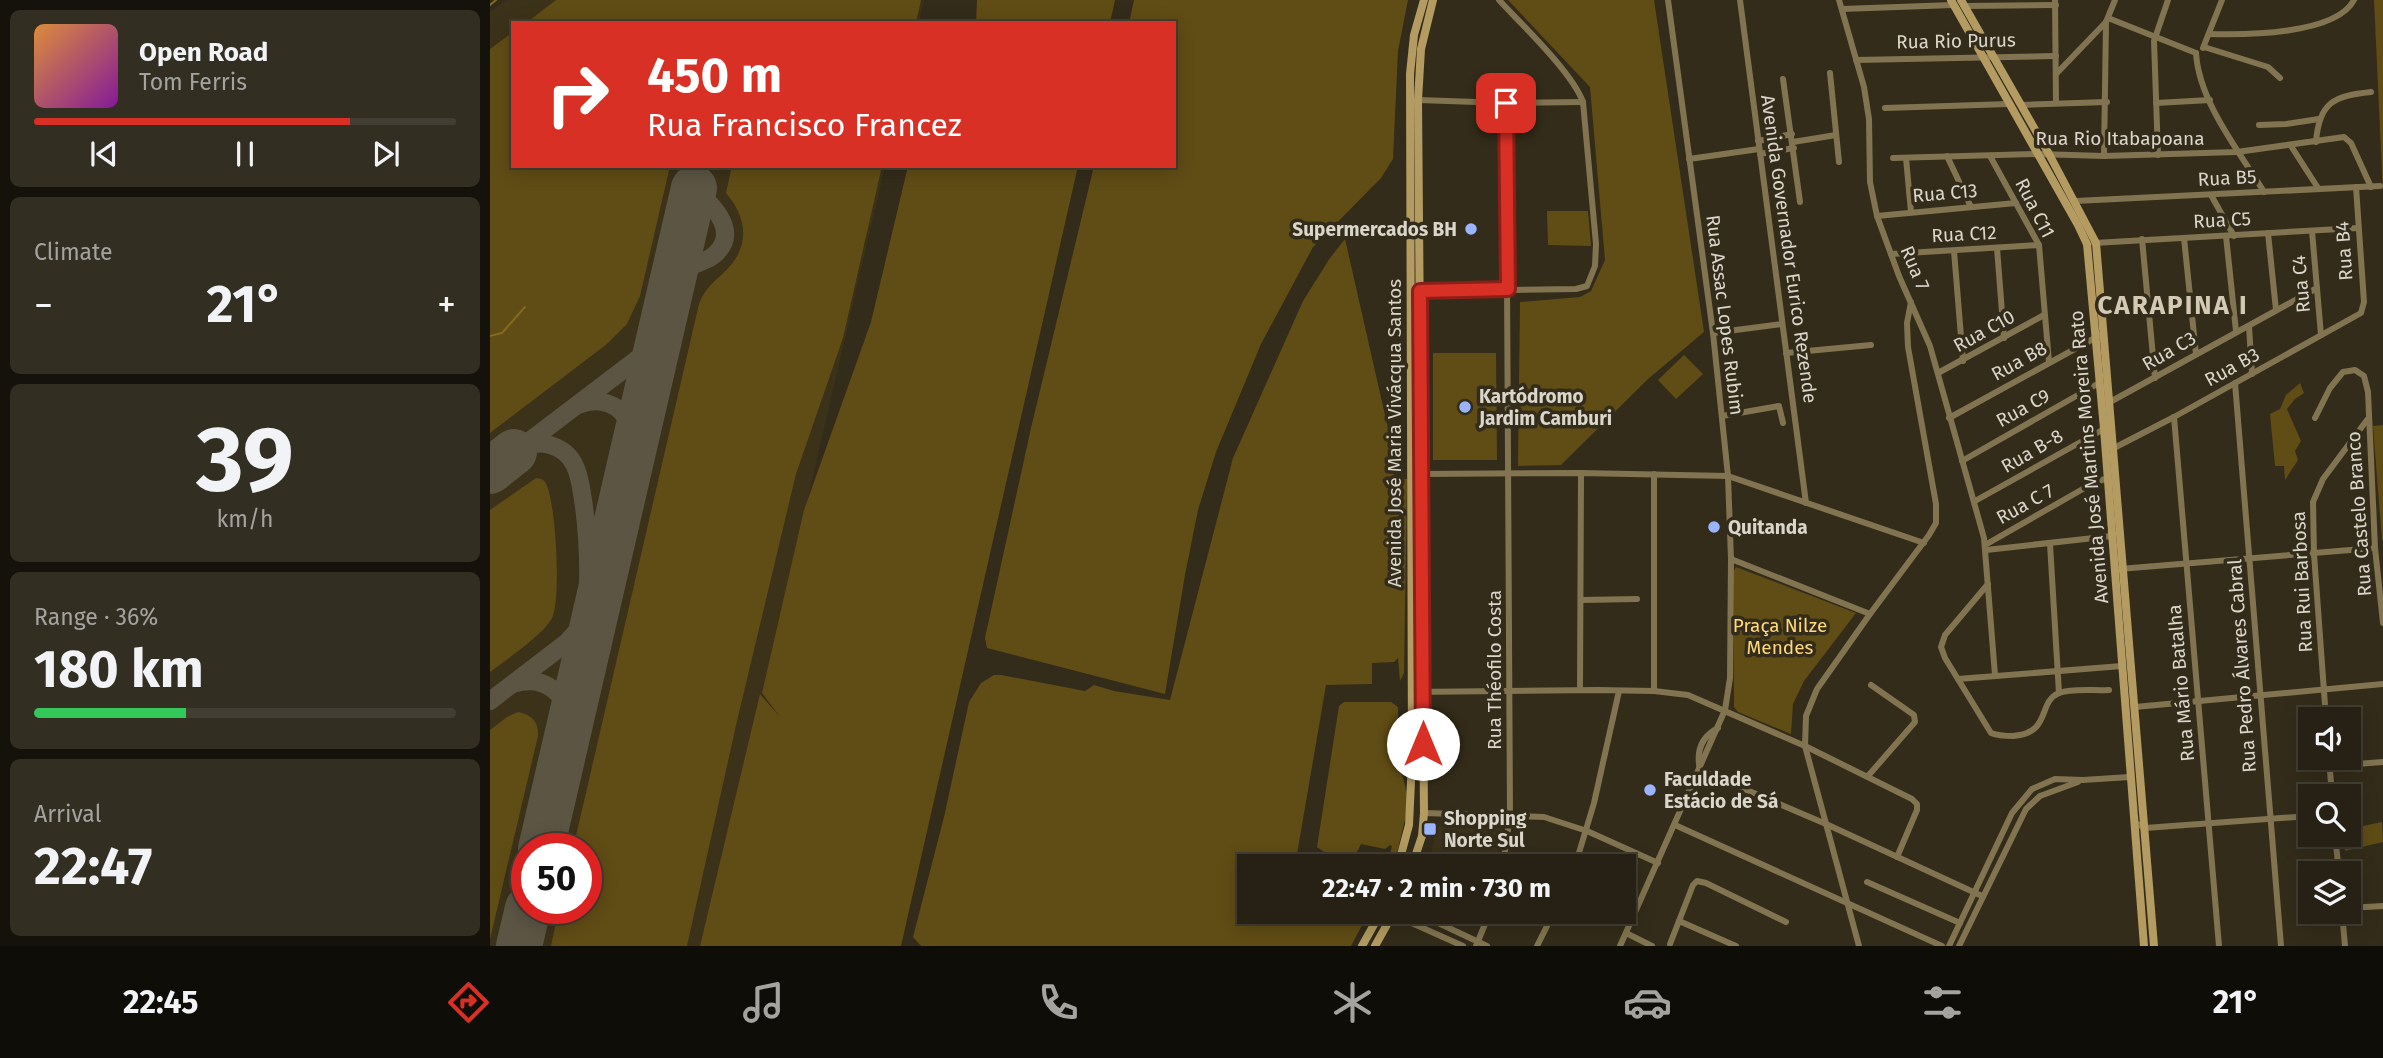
<!DOCTYPE html>
<html lang="en">
<head>
<meta charset="utf-8">
<style>
	:root { --surface:#262114; --page:#322e22; --text:#f1f3f6; --muted:#a4a3a0; --line:#423e34; --accent:#d93025 }
	body { margin:0; font-family:"Fira Sans",sans-serif; background:var(--page); color:var(--text); height:100vh; display:flex; flex-direction:column; font-size:26px; white-space:nowrap }
	* { box-sizing:border-box; margin:0 }
	p { font-size:23px; color:var(--muted) }
	.icon { flex:none; width:38px; height:38px; fill:none; stroke:currentColor; stroke-width:2; stroke-linecap:round; stroke-linejoin:round }
	.map { position:relative; flex:1; overflow:hidden }
	.panel { display:flex; flex-direction:column; gap:10px; padding:10px; background:#15120b; width:490px }
	.panel>* { flex:none }
	.guide { position:absolute; left:21px; top:21px; width:665px; height:147px; border-radius:0px; box-shadow:0 4px 18px #0003,0 0 0 2px var(--line); background:#d93025; color:#fff; overflow:hidden }
	.tools { position:absolute; left:1808px; top:707px; display:grid; gap:14px }
	.tools a { display:grid; place-items:center; width:63px; height:63px; border-radius:0px; background:var(--surface); box-shadow:0 4px 18px #0003,0 0 0 2px var(--line); font-size:35px }
	.speed { position:absolute; left:21px; top:833px; display:flex; gap:14px; font-size:35px; font-weight:700; text-align:center }
	.speed>* { display:grid; place-content:center; width:91px; height:91px; border-radius:50%; background:var(--surface); box-shadow:0 4px 18px #0003,0 0 0 2px var(--line); line-height:1 }
	.speed .limit { border:10px solid #d22; background:#fff; color:#111 }
	.pin { position:absolute; display:grid; place-items:center; width:60px; height:60px; color:#fff; margin:-30px; border-radius:14px; box-shadow:0 4px 10px #0006 }
	.me { position:absolute; width:77px; margin:-38px; rotate:0deg; stroke-linejoin:round; filter:drop-shadow(0 0 5px #0008) }
	.turn { display:flex; align-items:center; gap:24px; height:147px; padding:0 21px; font-size:32px }
	.turn .icon { width:91px; height:91px; stroke-width:2.5 }
	.turn b { display:block; font-size:49px; line-height:60px }
	.big { font-size:52px; font-weight:700; line-height:1.1 }
	.panel .widget { flex:1; display:flex; flex-direction:column; justify-content:center; gap:10px; min-width:0; padding:0 24px; border-radius:10px; background:var(--page) }
	.panel .dial { align-items:center; gap:0 }
	.dial b { font-size:91px; line-height:1 }
	.song { display:flex; align-items:center; gap:21px }
	.cover { width:84px; height:84px; border-radius:10px; background:linear-gradient(135deg,hsl(30 70% 55%),hsl(290 70% 35%)) }
	.played { height:7px; border-radius:4px; background:linear-gradient(90deg,var(--accent) 75%,var(--line) 75%) }
	.keys { display:flex; justify-content:space-around; direction:ltr }
	.heat { display:flex; justify-content:space-between; align-items:center; font-size:38px; direction:ltr }
	.charge { height:10px; border-radius:5px; background:linear-gradient(90deg,#34c759 36%,var(--line) 0) }
	.trip { position:absolute; left:747px; top:854px; width:399px; height:70px; border-radius:0px; background:var(--surface); box-shadow:0 4px 18px #0003,0 0 0 2px var(--line); font-weight:700; line-height:70px; text-align:center }
	.tabs { display:flex; height:112px; justify-content:space-around; align-items:center; background:#0f0d08; color:var(--muted) }
	.tabs .icon { width:49px; height:49px }
	.tabs .on { color:var(--accent) }
	.tabs b { font-size:32px; color:var(--text) }
	main { display:flex; flex:1; min-height:0 }
	.map>svg:first-child { display:block }
	.built { fill:#3c3219; fill-rule:evenodd }
	.green { fill:#604c15 }
	.lines { fill:none; stroke-linecap:round; stroke-linejoin:round }
	.stream { stroke:#856a1f; stroke-width:2 }
	.taxiway { stroke:#5c5544; stroke-width:18 }
	.runway { stroke:#5c5544; stroke-width:46 }
	.street { stroke:#827450; stroke-width:6 }
	.secondary { stroke:#b39b61; stroke-width:8 }
	.route-casing { stroke:#8d1f18; stroke-width:18 }
	.route { stroke:#d93025; stroke-width:12 }
	.poi-dot { fill:#9ab5fd; stroke:#332c1a; stroke-width:2.5 }
	.labels { text-anchor:middle; dominant-baseline:central; stroke-width:7; stroke-linejoin:round; paint-order:stroke }
	.street-label { font-size:19px; fill:#dbd6cb; stroke:#332c1a }
	.poi-label { font-size:19px; font-weight:bold; fill:#dbd6cb; stroke:#332c1a; text-anchor:start }
	.park-label { font-size:19px; fill:#ffd97b; stroke:#332c1a }
	.district-label { font-size:26px; font-weight:bold; letter-spacing:2px; fill:#d4cab4; stroke:#332c1a }
</style>
</head>
<body>
<main>
<section class="panel">
<div class="widget">
<div class="song"><i class="cover"></i><div><b>Open Road</b><p>Tom Ferris</p></div></div>
<div class="played"></div>
<div class="keys"><svg class="icon" aria-label="previous" viewBox="0 0 24 24"><path d="M18 5L8 12l10 7zM5 5v14"/></svg><svg class="icon" aria-label="pause" viewBox="0 0 24 24"><path d="M8 5v14M16 5v14"/></svg><svg class="icon" aria-label="next" viewBox="0 0 24 24"><path d="M6 5l10 7-10 7zM19 5v14"/></svg></div>
</div>
<div class="widget"><p>Climate</p>
<div class="heat"><a>−</a><b class="big">21°</b><a>+</a></div>
</div>
<div class="widget dial"><b>39</b><p>km/h</p></div>
<div class="widget"><p>Range · 36%</p><b class="big">180 km</b><div class="charge"></div></div>
<div class="widget"><p>Arrival</p><b class="big">22:47</b></div>
</section>
<div class="map">
<svg width="1893" height="946" viewBox="0 0 1893 946">
	<rect width="100%" height="100%" fill="#332c1a"/>
	<g class="built">
		<path d="M 16,0 L 434,0 L 429,23 L 23,23 L 23,166 L 395,166 L 214,946 L 0,946 L 0,12 ZM 37,849 L 96,849 L 96,908 L 37,908 Z"/>
		<path d="M 952,815 L 1016,818 L 1004,866 L 937,866 Z"/>
	</g>
	<g class="green">
		<path d="M 66,0 L 431,0 L 426,23 L 36,23 Z"/>
		<path d="M 487,0 L 625,0 L 620,23 L 486,23 Z"/>
		<path d="M 644,0 L 918,0 L 908,51 L 903,159 L 891,178 L 823,247 L 771,344 L 726,452 L 708,510 L 695,575 L 675,694 L 497,648 L 495,638 L 541,428 L 604,166 L 684,166 L 684,23 L 639,23 Z"/>
		<path d="M 1018,0 L 1164,0 L 1214,332 L 1158,379 L 1071,465 L 1028,466 L 1030,302 L 1090,297 L 1101,291 L 1115,260 L 1100,87 Z"/>
		<path d="M 1884,0 L 1893,0 L 1893,194 Z"/>
		<path d="M 23,32 L 23,166 L 180,166 L 150,296 L 137,324 L 117,344 L 0,433 L 0,49 Z"/>
		<path d="M 242,166 L 392,166 L 353,338 L 306,474 L 247,721 L 197,946 L 61,946 L 69,908 L 96,908 L 96,849 L 83,849 L 209,304 C 217,284 227,281 240,266 C 261,242 255,215 236,193 Z"/>
		<path d="M 418,166 L 588,166 L 411,946 L 210,946 L 270,694 L 290,717 L 272,693 L 314,510 L 381,322 Z"/>
		<path d="M 1057,211 L 1098,211 L 1101,246 L 1058,245 Z"/>
		<path d="M 855,239 L 905,459 L 904,478 L 917,479 L 914,673 L 910,681 L 908,658 L 904,662 L 882,663 L 882,684 L 836,685 L 805,866 L 760,866 L 760,912 L 879,912 L 861,946 L 431,946 L 423,937 L 454,817 L 479,702 L 491,683 L 504,675 L 511,675 L 595,691 L 604,685 L 624,691 L 680,700 L 743,458 L 813,301 L 840,258 Z"/>
		<path d="M 943,353 L 1006,353 L 1007,460 L 943,460 Z"/>
		<path d="M 1194,355 L 1213,374 L 1186,399 L 1168,380 Z"/>
		<path d="M 1810,383 L 1814,393 L 1805,399 L 1797,409 L 1811,441 L 1805,451 L 1808,460 L 1795,480 L 1794,466 L 1785,466 L 1780,414 L 1790,409 L 1796,395 Z"/>
		<path d="M 1893,425 L 1893,540 L 1892,540 L 1883,426 Z"/>
		<path d="M 46,478 C 50,479 52,478 55,482 C 66,497 72,605 61,620 C 50,637 17,659 0,672 L 0,510 Z"/>
		<path d="M 1246,567 L 1366,613 L 1314,681 L 1303,704 L 1301,734 L 1248,712 L 1244,707 L 1243,572 Z"/>
		<path d="M 854,702 L 901,702 L 908,707 L 909,761 L 917,794 L 916,815 L 904,866 L 892,866 L 895,857 L 899,858 L 902,846 L 900,845 L 895,849 L 871,844 L 860,866 L 854,866 L 827,847 L 849,706 Z"/>
		<path d="M 28,712 C 41,714 49,722 48,736 L 0,939 L 0,730 L 17,717 Z"/>
		<path d="M 1892,822 L 1893,842 L 1855,851 L 1852,835 L 1858,835 L 1859,829 Z"/>
	</g>
	<g class="lines">
		<g class="stream">
			<path d="M 0,5 L 6,0"/>
			<path d="M 0,336 L 12,333 L 35,307"/>
		</g>
		<g class="taxiway">
			<path d="M 180,294 C 186,283 192,272 203,265 C 210,262 218,260 223,256 C 252,232 222,205 204,188"/>
			<path d="M 91,404 C 123,393 148,419 144,451"/>
			<path d="M 33,446 L 154,354 L 165,344 L 172,327"/>
			<path d="M 24,452 C 35,445 47,441 60,445 C 70,448 79,454 84,464 C 90,475 91,488 93,500 C 102,559 98,617 91,676"/>
			<path d="M 23,684 C 54,674 78,693 80,724"/>
			<path d="M 0,701 L 76,643 L 99,618"/>
		</g>
		<g class="runway">
			<path d="M 0,471 L 24,452"/>
			<path d="M 51,849 L 204,188"/>
			<path d="M 29,946 L 38,908"/>
		</g>
		<g class="street">
			<path d="M 1250,0 L 1316,503"/>
			<path d="M 1349,0 L 1374,87 L 1379,119 L 1380,182 L 1387,216 L 1409,276 L 1440,346 L 1494,538 L 1505,675"/>
			<path d="M 1565,0 L 1566,103"/>
			<path d="M 1475,6 L 1566,5"/>
			<path d="M 1352,9 L 1463,5"/>
			<path d="M 1618,18 L 1706,53"/>
			<path d="M 1719,34 C 1754,35 1846,35 1864,0"/>
			<path d="M 1714,47 L 1778,67 L 1790,78"/>
			<path d="M 1713,48 L 1732,0"/>
			<path d="M 1706,53 C 1709,102 1749,151 1774,192"/>
			<path d="M 1366,60 L 1566,56"/>
			<path d="M 1340,73 L 1349,162"/>
			<path d="M 1567,73 L 1616,22 L 1625,0"/>
			<path d="M 1293,79 L 1310,202"/>
			<path d="M 928,100 L 1016,103 L 1093,102"/>
			<path d="M 1666,103 L 1720,100"/>
			<path d="M 1531,105 L 1617,102"/>
			<path d="M 1395,108 L 1519,104"/>
			<path d="M 1769,125 L 1796,124 L 1829,119"/>
			<path d="M 1268,141 L 1302,134"/>
			<path d="M 1303,142 L 1346,135"/>
			<path d="M 1826,142 C 1829,102 1844,96 1881,92"/>
			<path d="M 1801,146 L 1828,188"/>
			<path d="M 1270,154 L 1304,148"/>
			<path d="M 1668,155 L 1664,41 L 1678,0"/>
			<path d="M 1457,156 L 1481,207"/>
			<path d="M 1500,156 L 1549,245 L 1559,362"/>
			<path d="M 1614,156 L 1616,22"/>
			<path d="M 1403,158 L 1548,154 L 1614,156 L 1747,152 L 1854,137 L 1861,143 L 1881,187"/>
			<path d="M 1416,158 L 1421,212"/>
			<path d="M 1199,159 L 1269,149"/>
			<path d="M 1721,195 L 1744,236"/>
			<path d="M 1585,201 L 1890,186"/>
			<path d="M 1387,216 L 1526,203"/>
			<path d="M 1822,231 L 1831,335"/>
			<path d="M 1778,233 L 1786,310"/>
			<path d="M 1736,236 L 1746,331"/>
			<path d="M 1694,238 L 1706,354"/>
			<path d="M 1652,239 L 1665,378"/>
			<path d="M 1604,243 L 1868,228"/>
			<path d="M 1507,248 L 1514,338"/>
			<path d="M 1464,251 L 1473,361"/>
			<path d="M 1401,254 L 1549,245"/>
			<path d="M 930,291 L 1086,289 L 1097,286 L 1105,266 L 1106,244 L 1093,102 C 1082,72 1032,25 1009,0"/>
			<path d="M 1759,326 L 1762,374"/>
			<path d="M 1223,333 L 1292,324"/>
			<path d="M 1296,353 L 1381,345"/>
			<path d="M 1448,373 L 1554,315"/>
			<path d="M 1745,383 L 1791,946"/>
			<path d="M 1620,402 L 1827,288"/>
			<path d="M 1232,416 L 1289,406 L 1293,423"/>
			<path d="M 1684,417 L 1729,946"/>
			<path d="M 1459,418 L 1614,333"/>
			<path d="M 1825,418 L 1840,388 L 1853,372 L 1865,370 L 1874,376 L 1878,392 L 1885,548 L 1893,623"/>
			<path d="M 1624,448 L 1684,417 L 1871,313 L 1874,302 L 1866,187"/>
			<path d="M 1472,461 L 1609,383"/>
			<path d="M 930,474 L 1091,473 L 1238,476 L 1434,543"/>
			<path d="M 1164,474 L 1164,691"/>
			<path d="M 1485,501 L 1614,429"/>
			<path d="M 1560,544 L 1569,693"/>
			<path d="M 1495,545 L 1605,482 L 1619,478"/>
			<path d="M 1496,550 L 1622,536"/>
			<path d="M 1241,559 L 1380,614"/>
			<path d="M 1629,569 L 1885,548"/>
			<path d="M 1498,584 L 1455,635 L 1451,647 L 1455,658 L 1501,733 C 1509,736 1515,736 1523,736 C 1562,733 1547,702 1569,693 C 1583,688 1604,691 1619,690"/>
			<path d="M 1091,600 L 1147,599"/>
			<path d="M 1468,679 L 1632,666"/>
			<path d="M 1090,690 L 1091,473"/>
			<path d="M 921,692 L 1108,690 L 1164,691 L 1198,695 L 1315,746 L 1422,799 L 1427,804 L 1427,810 L 1407,857"/>
			<path d="M 1645,707 L 1893,684"/>
			<path d="M 1836,719 L 1824,554 L 1823,502 L 1833,479 L 1877,420"/>
			<path d="M 1228,728 C 1211,737 1206,752 1210,770 L 1336,824 L 1492,896"/>
			<path d="M 1839,758 L 1842,796"/>
			<path d="M 1840,766 L 1893,762"/>
			<path d="M 1378,776 L 1425,722 L 1424,715 L 1381,685"/>
			<path d="M 934,813 L 1054,817 L 1097,831 L 1168,863"/>
			<path d="M 1645,823 L 1655,828 L 1820,816"/>
			<path d="M 1185,825 L 1452,946"/>
			<path d="M 1845,835 L 1849,873"/>
			<path d="M 1013,866 L 1020,814 L 1016,103"/>
			<path d="M 1085,866 L 1104,803 L 1129,691"/>
			<path d="M 1377,882 L 1470,923"/>
			<path d="M 1858,908 L 1893,906"/>
			<path d="M 897,912 L 973,946"/>
			<path d="M 925,912 L 997,946"/>
			<path d="M 1852,912 L 1855,946"/>
			<path d="M 1189,921 L 1246,946"/>
			<path d="M 1136,933 L 1162,946"/>
			<path d="M 1180,944 L 1203,885 L 1207,881 L 1216,883 L 1296,922"/>
			<path d="M 986,946 L 1000,912"/>
			<path d="M 1047,946 L 1064,912"/>
			<path d="M 1130,946 L 1235,710 L 1240,678 L 1241,559 L 1238,476 L 1223,333 L 1178,0"/>
			<path d="M 1369,946 L 1315,746 L 1316,716 L 1327,689 L 1380,614 L 1439,535 L 1446,523 L 1446,504 L 1418,347 L 1417,323 L 1421,302"/>
			<path d="M 1459,946 L 1522,813 L 1542,789 L 1565,779 L 1593,780 L 1640,777"/>
			<path d="M 1469,946 L 1536,809 L 1550,796 L 1588,782"/>
		</g>
		<g class="secondary">
			<path d="M 1461,0 L 1588,225 L 1597,244 L 1614,429 L 1654,946"/>
			<path d="M 1471,0 L 1559,154 L 1606,243 L 1664,946"/>
			<path d="M 908,866 L 919,825 L 922,760 L 920,74 L 924,35 L 934,0"/>
			<path d="M 922,866 L 932,836 L 934,813 L 928,100 L 931,49 L 943,0"/>
			<path d="M 872,946 L 891,912"/>
			<path d="M 885,946 L 904,912"/>
		</g>
	</g>
	<g class="lines">
		<g class="route-casing">
			<path id="route" d="M 933,744 L 930,291 L 1018,289 L 1016,103"/>
		</g>
		<use href="#route" class="route"/>
	</g>
	<g class="poi-dot">
		<circle cx="981" cy="229" r="7"/>
		<circle cx="975" cy="407" r="7"/>
		<circle cx="1224" cy="527" r="7"/>
		<circle cx="1160" cy="790" r="7"/>
		<rect x="933" y="822" width="14" height="14" rx="3.5"/>
	</g>
	<g class="labels">
		<g class="street-label">
			<text transform="translate(1466 41) rotate(-1)">Rua Rio Purus</text>
			<text x="1630" y="138">Rua Rio Itabapoana</text>
			<text transform="translate(1737 178) rotate(-3)">Rua B5</text>
			<text transform="translate(1455 193) rotate(-5)">Rua C13</text>
			<text transform="translate(1545 208) rotate(63)">Rua C11</text>
			<text transform="translate(1732 220) rotate(-3)">Rua C5</text>
			<text transform="translate(1474 234) rotate(-3)">Rua C12</text>
			<text transform="translate(1299 249) rotate(82)">Avenida Governador Eurico Rezende</text>
			<text transform="translate(1854 251) rotate(-94)">Rua B4</text>
			<text transform="translate(1425 268) rotate(67)">Rua 7</text>
			<text transform="translate(1811 284) rotate(-95)">Rua C4</text>
			<text transform="translate(1235 315) rotate(83)">Rua Assac Lopes Rubim</text>
			<text transform="translate(1494 331) rotate(-29)">Rua C10</text>
			<text transform="translate(1679 351) rotate(-30)">Rua C3</text>
			<text transform="translate(1529 361) rotate(-29)">Rua B8</text>
			<text transform="translate(1742 367) rotate(-29)">Rua B3</text>
			<text transform="translate(1533 408) rotate(-29)">Rua C9</text>
			<text transform="translate(904 433) rotate(-90)">Avenida José Maria Vivácqua Santos</text>
			<text transform="translate(1542 451) rotate(-30)">Rua B-8</text>
			<text transform="translate(1599 457) rotate(-95)">Avenida José Martins Moreira Rato</text>
			<text transform="translate(1535 504) rotate(-29)">Rua C 7</text>
			<text transform="translate(1869 514) rotate(-94)">Rua Castelo Branco</text>
			<text transform="translate(1812 582) rotate(-93)">Rua Rui Barbosa</text>
			<text transform="translate(1752 666) rotate(-94)">Rua Pedro Álvares Cabral</text>
			<text transform="translate(1004 670) rotate(-90)">Rua Théofilo Costa</text>
			<text transform="translate(1691 683) rotate(-95)">Rua Mário Batalha</text>
		</g>
		<g class="poi-label">
			<text x="967" y="229" text-anchor="end">Supermercados BH</text>
			<text x="989" y="396">Kartódromo<tspan x="989" dy="22">Jardim Camburi</tspan></text>
			<text x="1238" y="527">Quitanda</text>
			<text x="1174" y="779">Faculdade<tspan x="1174" dy="22">Estácio de Sá</tspan></text>
			<text x="954" y="818">Shopping<tspan x="954" dy="22">Norte Sul</tspan></text>
		</g>
		<g class="park-label">
			<text x="1290" y="625">Praça Nilze<tspan x="1290" dy="22">Mendes</tspan></text>
		</g>
		<g class="district-label">
			<text x="1683" y="305">CARAPINA I</text>
		</g>
	</g>
</svg>
<div class="tools">
<a><svg class="icon" aria-label="sound" viewBox="0 0 24 24"><path d="M4 9h4l5-4v14l-5-4H4zM17 9q2 3 0 6"/></svg></a>
<a><svg class="icon" aria-label="search" viewBox="0 0 24 24"><circle cx="10" cy="10" r="6"/><path d="M15 15l6 6"/></svg></a>
<a><svg class="icon" aria-label="layers" viewBox="0 0 24 24"><path d="M12 4l9 5-9 5-9-5zM3 14l9 5 9-5"/></svg></a>
</div>
<div class="speed"><div class="limit">50</div></div>
<div class="pin" style="left:1016px;top:103px;background:#d93025"><svg class="icon" aria-label="arrive" viewBox="0 0 24 24"><path d="M6 21V4h12l-3 4 3 4H6"/></svg></div>
<svg class="me" style="left:933px;top:744px" viewBox="-20 -20 40 40"><circle r="19" fill="#fff"/><path d="M0-13L10 11 0 6-10 11z" fill="#d93025"/></svg>
<div class="trip">22:47 · 2 min · 730 m</div>
<div class="guide">
<div class="turn"><svg class="icon" aria-label="right" viewBox="0 0 24 24"><path d="M7 20v-9h11M14 6l5 5-5 5"/></svg><div><b>450 m</b>Rua Francisco Francez</div></div>
</div>
</div>
</main>
<nav class="tabs">
<b>22:45</b>
<svg class="icon on" aria-label="directions" viewBox="0 0 24 24"><path d="M12 3l9 9-9 9-9-9zM9 14v-3h6M13 9l2 2-2 2"/></svg>
<svg class="icon" aria-label="music" viewBox="0 0 24 24"><path d="M9 18V5l10-2v13"/><circle cx="6" cy="18" r="3"/><circle cx="16" cy="16" r="3"/></svg>
<svg class="icon" aria-label="phone" viewBox="0 0 24 24"><path d="M5 4h4l2 5-3 2q2 4 5 5l2-3 5 2v4C11 20 4 13 5 4z"/></svg>
<svg class="icon" aria-label="climate" viewBox="0 0 24 24"><path d="M12 3v18M4 7l16 10M4 17L20 7"/></svg>
<svg class="icon" aria-label="car" viewBox="0 0 24 24"><path d="M5 17H2v-5l4-1 3-4h7l3 4 3 1v5h-3M9 17h6M6 11h13"/><circle cx="7" cy="17" r="2"/><circle cx="17" cy="17" r="2"/></svg>
<svg class="icon" aria-label="filters" viewBox="0 0 24 24"><path d="M4 7h16M4 17h16"/><circle cx="9" cy="7" r="2"/><circle cx="15" cy="17" r="2"/></svg>
<b>21°</b>
</nav>
</body>
</html>
